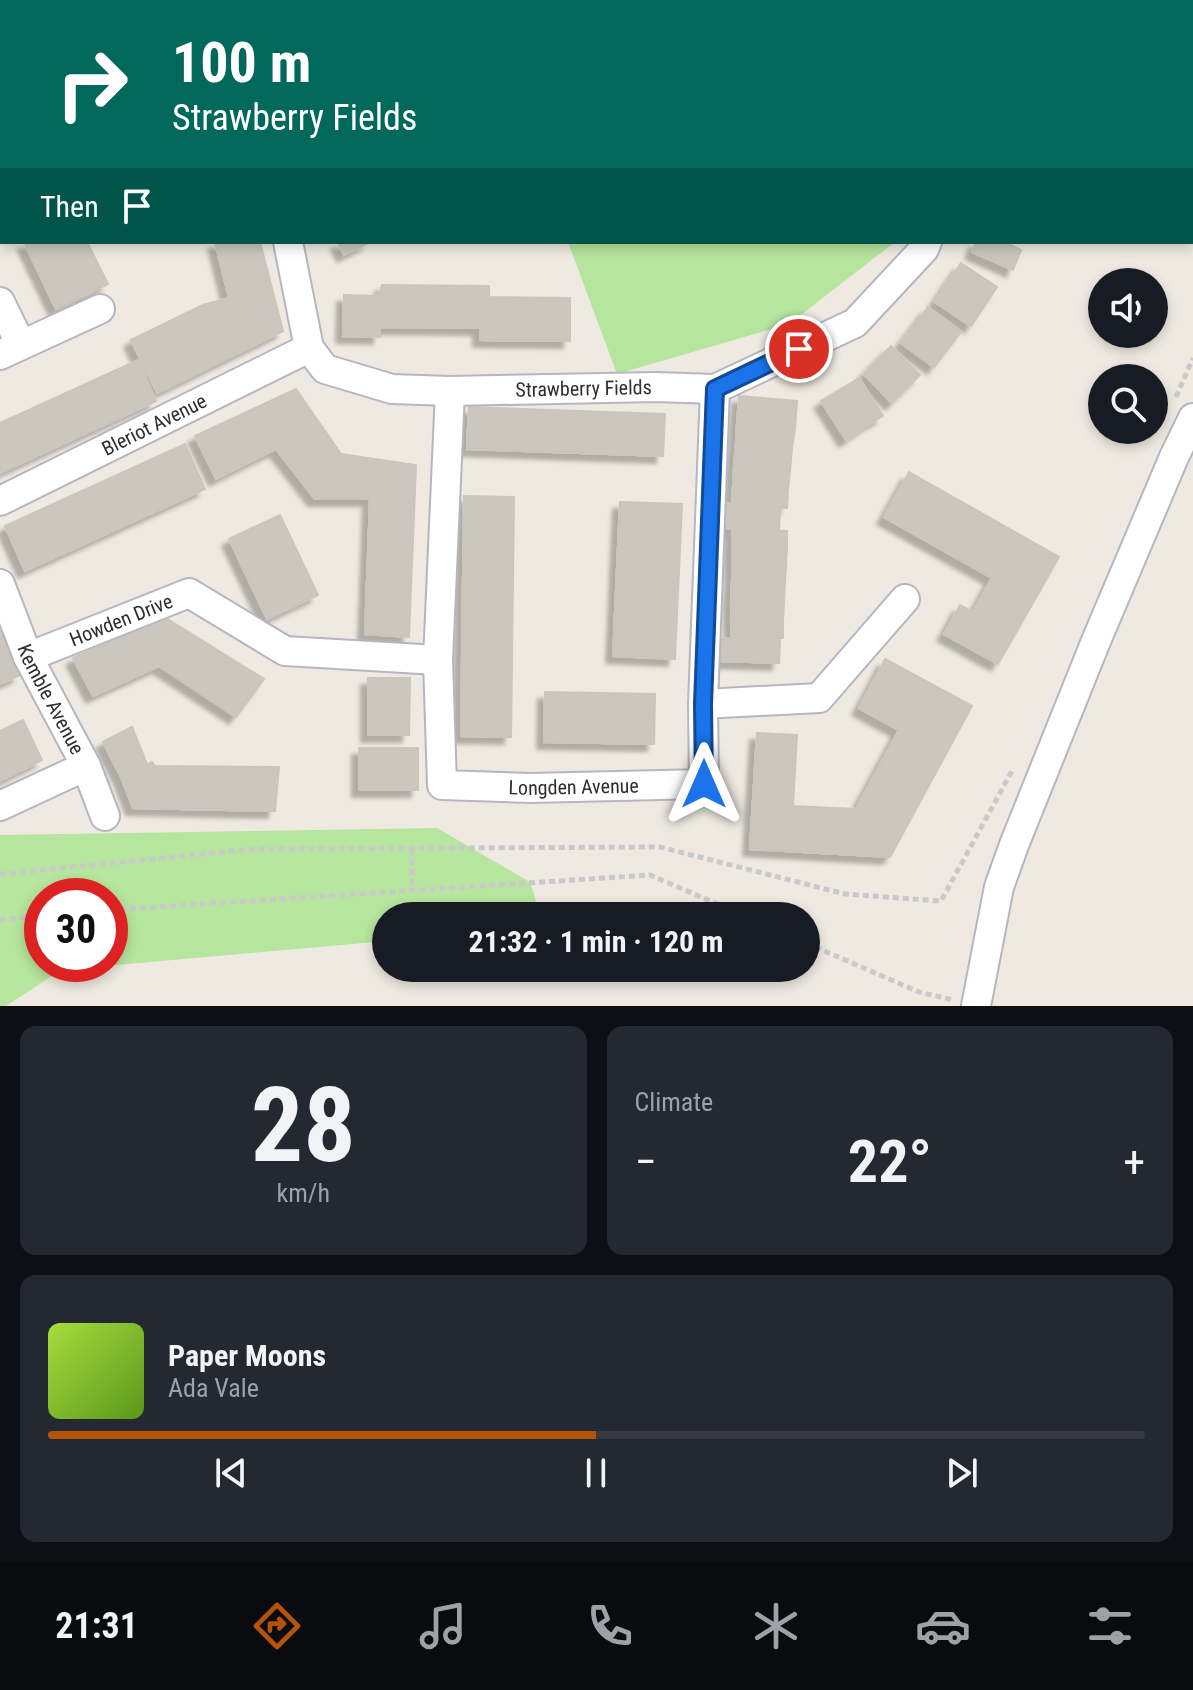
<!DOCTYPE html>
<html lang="en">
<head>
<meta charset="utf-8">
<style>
	:root { --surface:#171b24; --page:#242831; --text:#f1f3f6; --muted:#9ea1a6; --line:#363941; --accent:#b45309 }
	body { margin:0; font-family:"Roboto Condensed",sans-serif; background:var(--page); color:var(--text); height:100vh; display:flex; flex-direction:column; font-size:30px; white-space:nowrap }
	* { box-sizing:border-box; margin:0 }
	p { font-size:26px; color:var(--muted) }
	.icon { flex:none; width:44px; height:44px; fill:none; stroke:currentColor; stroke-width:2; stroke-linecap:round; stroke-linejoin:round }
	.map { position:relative; height:1006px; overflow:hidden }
	.details { display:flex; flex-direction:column; gap:20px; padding:20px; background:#0d0f14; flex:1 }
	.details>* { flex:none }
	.banner { position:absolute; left:0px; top:0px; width:1194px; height:244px; box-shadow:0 4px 12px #0003; background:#00695c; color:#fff; overflow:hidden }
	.buttons { position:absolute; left:1088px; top:268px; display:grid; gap:16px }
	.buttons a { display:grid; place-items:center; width:80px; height:80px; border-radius:50%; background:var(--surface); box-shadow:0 4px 12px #0003; font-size:40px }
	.speed { position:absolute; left:24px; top:878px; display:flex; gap:16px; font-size:40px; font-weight:700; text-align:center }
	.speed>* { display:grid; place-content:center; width:104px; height:104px; border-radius:50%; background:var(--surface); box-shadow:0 4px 12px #0003; line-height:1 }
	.speed .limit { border:12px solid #d22; background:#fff; color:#111 }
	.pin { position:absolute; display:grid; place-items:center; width:68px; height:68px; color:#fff; margin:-34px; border:4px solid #fff; border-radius:50%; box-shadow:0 2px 8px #0007 }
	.me { position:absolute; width:88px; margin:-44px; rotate:0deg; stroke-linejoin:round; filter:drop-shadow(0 0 6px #0008) }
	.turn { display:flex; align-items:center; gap:28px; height:168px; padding:0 40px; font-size:36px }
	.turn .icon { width:104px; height:104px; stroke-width:2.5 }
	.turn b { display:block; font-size:56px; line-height:68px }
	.then { display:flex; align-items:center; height:76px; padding:0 40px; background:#0003; gap:16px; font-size:30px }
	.big { font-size:60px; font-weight:700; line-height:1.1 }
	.details .tile { flex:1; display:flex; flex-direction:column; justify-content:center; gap:12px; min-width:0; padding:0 28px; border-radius:16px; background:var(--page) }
	.details .dial { align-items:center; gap:0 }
	.dial b { font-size:104px; line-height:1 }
	.song { display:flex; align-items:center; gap:24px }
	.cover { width:96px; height:96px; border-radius:12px; background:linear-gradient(135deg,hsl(80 70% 55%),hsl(90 70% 35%)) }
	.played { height:8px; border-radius:4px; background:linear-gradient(90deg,var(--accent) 50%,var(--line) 50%) }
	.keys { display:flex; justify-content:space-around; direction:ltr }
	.heat { display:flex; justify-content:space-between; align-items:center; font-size:44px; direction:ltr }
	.details .tiles { flex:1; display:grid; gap:20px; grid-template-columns:1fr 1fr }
	.tile:last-child { grid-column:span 2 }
	.trip { position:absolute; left:372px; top:902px; width:448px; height:80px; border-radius:40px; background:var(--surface); box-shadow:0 4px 12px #0003; font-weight:700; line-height:80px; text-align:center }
	.menu { display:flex; height:128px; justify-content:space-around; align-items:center; background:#090b0e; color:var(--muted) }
	.menu .icon { width:56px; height:56px }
	.menu .on { color:var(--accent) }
	.menu b { font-size:36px; color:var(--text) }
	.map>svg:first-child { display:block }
	.green { fill:#b6e59e; fill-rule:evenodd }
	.building { fill:#cbc7bf; stroke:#cbc5ba; stroke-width:2; filter:url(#shadow) }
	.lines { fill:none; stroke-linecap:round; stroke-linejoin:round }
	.minor-casing { stroke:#b4b7c1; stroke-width:32 }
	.path { stroke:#c9c9c9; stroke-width:5; stroke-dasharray:6 4; stroke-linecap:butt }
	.minor { stroke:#fff; stroke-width:28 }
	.route-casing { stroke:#114b97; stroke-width:20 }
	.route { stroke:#1a73e8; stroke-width:14 }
	.labels { text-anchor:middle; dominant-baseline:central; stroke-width:6; stroke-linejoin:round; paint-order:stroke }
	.street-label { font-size:20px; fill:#2e2e2e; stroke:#fff }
</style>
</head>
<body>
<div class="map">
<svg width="1193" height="1006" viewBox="0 0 1193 1006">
	<defs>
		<filter id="shadow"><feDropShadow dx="-7" dy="7" stdDeviation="2" flood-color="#0004"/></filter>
	</defs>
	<rect width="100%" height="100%" fill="#efe9e1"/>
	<g class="green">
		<path d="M 453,0 L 956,0 L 455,2 Z"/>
		<path d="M 568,242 L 895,242 L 789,324 L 617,374 Z"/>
		<path d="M 437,828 L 530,882 L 541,916 L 386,916 L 386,941 L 61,970 L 6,1006 L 0,1006 L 0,835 ZM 42,896 L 110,896 L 110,964 L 42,964 Z"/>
	</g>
	<g class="building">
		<path d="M 224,0 L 307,0 L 303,2 Z"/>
		<path d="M 24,242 L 87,242 L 108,284 L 56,309 Z"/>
		<path d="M 215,242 L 260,242 L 283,331 L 157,393 L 131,340 L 203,305 L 229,298 Z"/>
		<path d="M 338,242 L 370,242 L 344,255 Z"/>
		<path d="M 976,242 L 1004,242 L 1021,250 L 1013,270 L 972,252 Z"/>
		<path d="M 961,263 L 997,287 L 983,308 L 947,284 Z"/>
		<path d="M 947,284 L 983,308 L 971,326 L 935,302 Z"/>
		<path d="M 382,285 L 489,286 L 489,297 L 570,298 L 570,341 L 480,340 L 480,328 L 380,327 L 380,337 L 343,336 L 344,295 L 379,296 Z"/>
		<path d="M 928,307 L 961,332 L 946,351 L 914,326 Z"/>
		<path d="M 914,326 L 946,351 L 934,367 L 901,343 Z"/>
		<path d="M 891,346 L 920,375 L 906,389 L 877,360 Z"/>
		<path d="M 138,360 L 156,401 L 0,473 L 0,423 Z"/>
		<path d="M 877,360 L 906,389 L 892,403 L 864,374 Z"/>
		<path d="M 859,378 L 883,416 L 864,427 L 841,389 Z"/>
		<path d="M 296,389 L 341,454 L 416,465 L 409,637 L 365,634 L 370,499 L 315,499 L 276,449 L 216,479 L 195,436 Z"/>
		<path d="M 841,389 L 864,427 L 846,440 L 821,401 Z"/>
		<path d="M 739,396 L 797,401 L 795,429 L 737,424 Z"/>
		<path d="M 469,407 L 665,414 L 663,456 L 467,449 Z"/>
		<path d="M 737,424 L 795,429 L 792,448 L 736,443 Z"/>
		<path d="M 736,443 L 792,448 L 790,471 L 734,466 Z"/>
		<path d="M 185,444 L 205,489 L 25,571 L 5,526 Z"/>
		<path d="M 734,466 L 790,471 L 788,490 L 733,486 Z"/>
		<path d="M 909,472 L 1059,557 L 998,664 L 944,634 L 960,605 L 973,612 L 992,578 L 884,517 Z"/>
		<path d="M 733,486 L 788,490 L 787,508 L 732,504 Z"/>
		<path d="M 464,496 L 514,497 L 511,737 L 461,736 Z"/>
		<path d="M 620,502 L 682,504 L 675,659 L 613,656 Z"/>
		<path d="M 721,503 L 780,508 L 779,531 L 719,528 Z"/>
		<path d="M 280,515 L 318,595 L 267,619 L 229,539 Z"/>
		<path d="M 732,529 L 787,531 L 787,548 L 732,547 Z"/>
		<path d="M 732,547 L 787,548 L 786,565 L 732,563 Z"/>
		<path d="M 732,563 L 786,565 L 785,581 L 732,580 Z"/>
		<path d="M 732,580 L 785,581 L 784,602 L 731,600 Z"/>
		<path d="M 731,600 L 784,602 L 783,621 L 731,621 Z"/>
		<path d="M 166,618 L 264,679 L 236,717 L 159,666 L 93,696 L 73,658 Z"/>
		<path d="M 731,621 L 783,621 L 783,638 L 732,638 Z"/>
		<path d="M 0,631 L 20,675 L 0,684 Z"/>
		<path d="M 780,638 L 779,663 L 721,661 L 722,639 Z"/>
		<path d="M 885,659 L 972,706 L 890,857 L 750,849 L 757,733 L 797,735 L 793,806 L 856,809 L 899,730 L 859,708 Z"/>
		<path d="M 368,678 L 410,678 L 409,735 L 368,735 Z"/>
		<path d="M 545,692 L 655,694 L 654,744 L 544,742 Z"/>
		<path d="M 23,720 L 42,760 L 0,781 L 0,731 Z"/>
		<path d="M 132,727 L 147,764 L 121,777 L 103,742 Z"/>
		<rect x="359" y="748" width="59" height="42"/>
		<path d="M 152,762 L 155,766 L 279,767 L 275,811 L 133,808 L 121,777 Z"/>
	</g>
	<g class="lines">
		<g class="minor-casing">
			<g id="minor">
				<path d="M 173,0 L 174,2"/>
				<path d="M 427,0 L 428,2"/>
				<path d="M 353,2 L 358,0"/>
				<path d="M 979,2 L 980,0"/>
				<path d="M 1192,17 L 1193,16"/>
				<path d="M 0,112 L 2,112"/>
				<path d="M 1192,150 L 1193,151"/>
				<path id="s1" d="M 288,242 L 309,348 L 325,369 L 392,389 L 450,391 L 656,387 L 715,389 L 855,323 L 924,249 L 927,242"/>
				<path d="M 0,302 L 21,345"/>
				<path d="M 0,355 L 100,309"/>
				<path id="s2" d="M 450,391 L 438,660 L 442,785 L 530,788 L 704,784 L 703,704 L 715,389"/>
				<path id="s3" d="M 0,501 L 309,348"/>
				<path id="s4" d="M 0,584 L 28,657 L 86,766 L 105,816"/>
				<path id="s5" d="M 28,657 L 189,593 L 285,651 L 438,660"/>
				<path d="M 703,704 L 819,698 L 905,599"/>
				<path d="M 0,806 L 86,766"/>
				<path d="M 976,1006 L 999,887 L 1014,845 L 1096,641 L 1174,457 L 1193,418"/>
			</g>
		</g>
		<g class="path">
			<path d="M 588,0 L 588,2"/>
			<path d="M 817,0 L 818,2"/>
			<path d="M 1176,397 L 1193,358"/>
			<path d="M 412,849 L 412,889"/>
			<path d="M 0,874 L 253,849 L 660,847 L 845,894 L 941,901 L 1013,769"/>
			<path d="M 110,910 L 650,875 L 745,916"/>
			<path d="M 0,920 L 42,915"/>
			<path d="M 806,943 L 919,992 L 953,1000"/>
		</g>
		<use href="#minor" class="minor"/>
	</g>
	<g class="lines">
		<g class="route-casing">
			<path id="route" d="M 704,784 L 703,704 L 715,389 L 799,349"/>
		</g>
		<use href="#route" class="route"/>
	</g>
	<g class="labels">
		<g class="street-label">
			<text stroke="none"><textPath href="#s1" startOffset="396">Strawberry Fields</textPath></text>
			<text stroke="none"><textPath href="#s3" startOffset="172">Bleriot Avenue</textPath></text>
			<text stroke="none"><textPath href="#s5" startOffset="100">Howden Drive</textPath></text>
			<text stroke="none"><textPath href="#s4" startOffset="126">Kemble Avenue</textPath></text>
			<text stroke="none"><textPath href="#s2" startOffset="526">Longden Avenue</textPath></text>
		</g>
	</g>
</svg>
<div class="buttons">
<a><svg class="icon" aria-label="sound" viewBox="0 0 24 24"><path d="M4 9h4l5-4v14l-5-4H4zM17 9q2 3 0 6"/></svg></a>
<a><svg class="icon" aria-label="search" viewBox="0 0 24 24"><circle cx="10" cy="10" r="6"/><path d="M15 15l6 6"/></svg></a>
</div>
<div class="speed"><div class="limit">30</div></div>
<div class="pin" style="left:799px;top:349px;background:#d93025"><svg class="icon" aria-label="arrive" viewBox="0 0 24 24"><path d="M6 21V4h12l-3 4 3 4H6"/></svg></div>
<svg class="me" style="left:704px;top:784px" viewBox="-20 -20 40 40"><path d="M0-17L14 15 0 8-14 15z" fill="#1a73e8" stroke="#fff" stroke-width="4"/></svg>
<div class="trip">21:32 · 1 min · 120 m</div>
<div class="banner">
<div class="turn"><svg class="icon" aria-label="right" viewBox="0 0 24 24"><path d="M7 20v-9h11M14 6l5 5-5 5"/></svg><div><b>100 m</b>Strawberry Fields</div></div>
<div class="then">Then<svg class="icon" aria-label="arrive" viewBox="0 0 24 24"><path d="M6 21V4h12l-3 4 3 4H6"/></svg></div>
</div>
</div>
<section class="details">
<div class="tiles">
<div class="tile dial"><b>28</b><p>km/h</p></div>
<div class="tile"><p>Climate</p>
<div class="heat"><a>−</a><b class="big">22°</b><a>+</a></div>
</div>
<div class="tile">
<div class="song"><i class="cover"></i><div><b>Paper Moons</b><p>Ada Vale</p></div></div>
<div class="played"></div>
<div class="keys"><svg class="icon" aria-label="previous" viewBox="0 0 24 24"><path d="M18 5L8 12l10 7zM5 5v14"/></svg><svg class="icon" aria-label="pause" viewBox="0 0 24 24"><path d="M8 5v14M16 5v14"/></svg><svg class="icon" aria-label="next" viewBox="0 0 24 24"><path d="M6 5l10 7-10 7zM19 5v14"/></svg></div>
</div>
</div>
</section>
<nav class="menu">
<b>21:31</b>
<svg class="icon on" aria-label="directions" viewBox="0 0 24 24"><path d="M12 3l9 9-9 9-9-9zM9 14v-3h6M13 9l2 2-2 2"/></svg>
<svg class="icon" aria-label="music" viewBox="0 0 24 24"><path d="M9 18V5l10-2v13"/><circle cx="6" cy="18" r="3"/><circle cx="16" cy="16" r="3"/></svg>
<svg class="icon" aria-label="phone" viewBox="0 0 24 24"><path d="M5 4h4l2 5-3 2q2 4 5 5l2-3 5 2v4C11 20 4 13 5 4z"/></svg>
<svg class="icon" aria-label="climate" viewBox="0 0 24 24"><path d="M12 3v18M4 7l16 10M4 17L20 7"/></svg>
<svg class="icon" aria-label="car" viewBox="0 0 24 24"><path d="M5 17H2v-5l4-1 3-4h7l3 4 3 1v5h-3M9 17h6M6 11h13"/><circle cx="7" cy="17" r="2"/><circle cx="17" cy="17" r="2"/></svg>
<svg class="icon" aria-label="filters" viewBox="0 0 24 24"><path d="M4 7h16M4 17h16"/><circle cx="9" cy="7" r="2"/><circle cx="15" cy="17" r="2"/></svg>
</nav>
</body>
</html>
